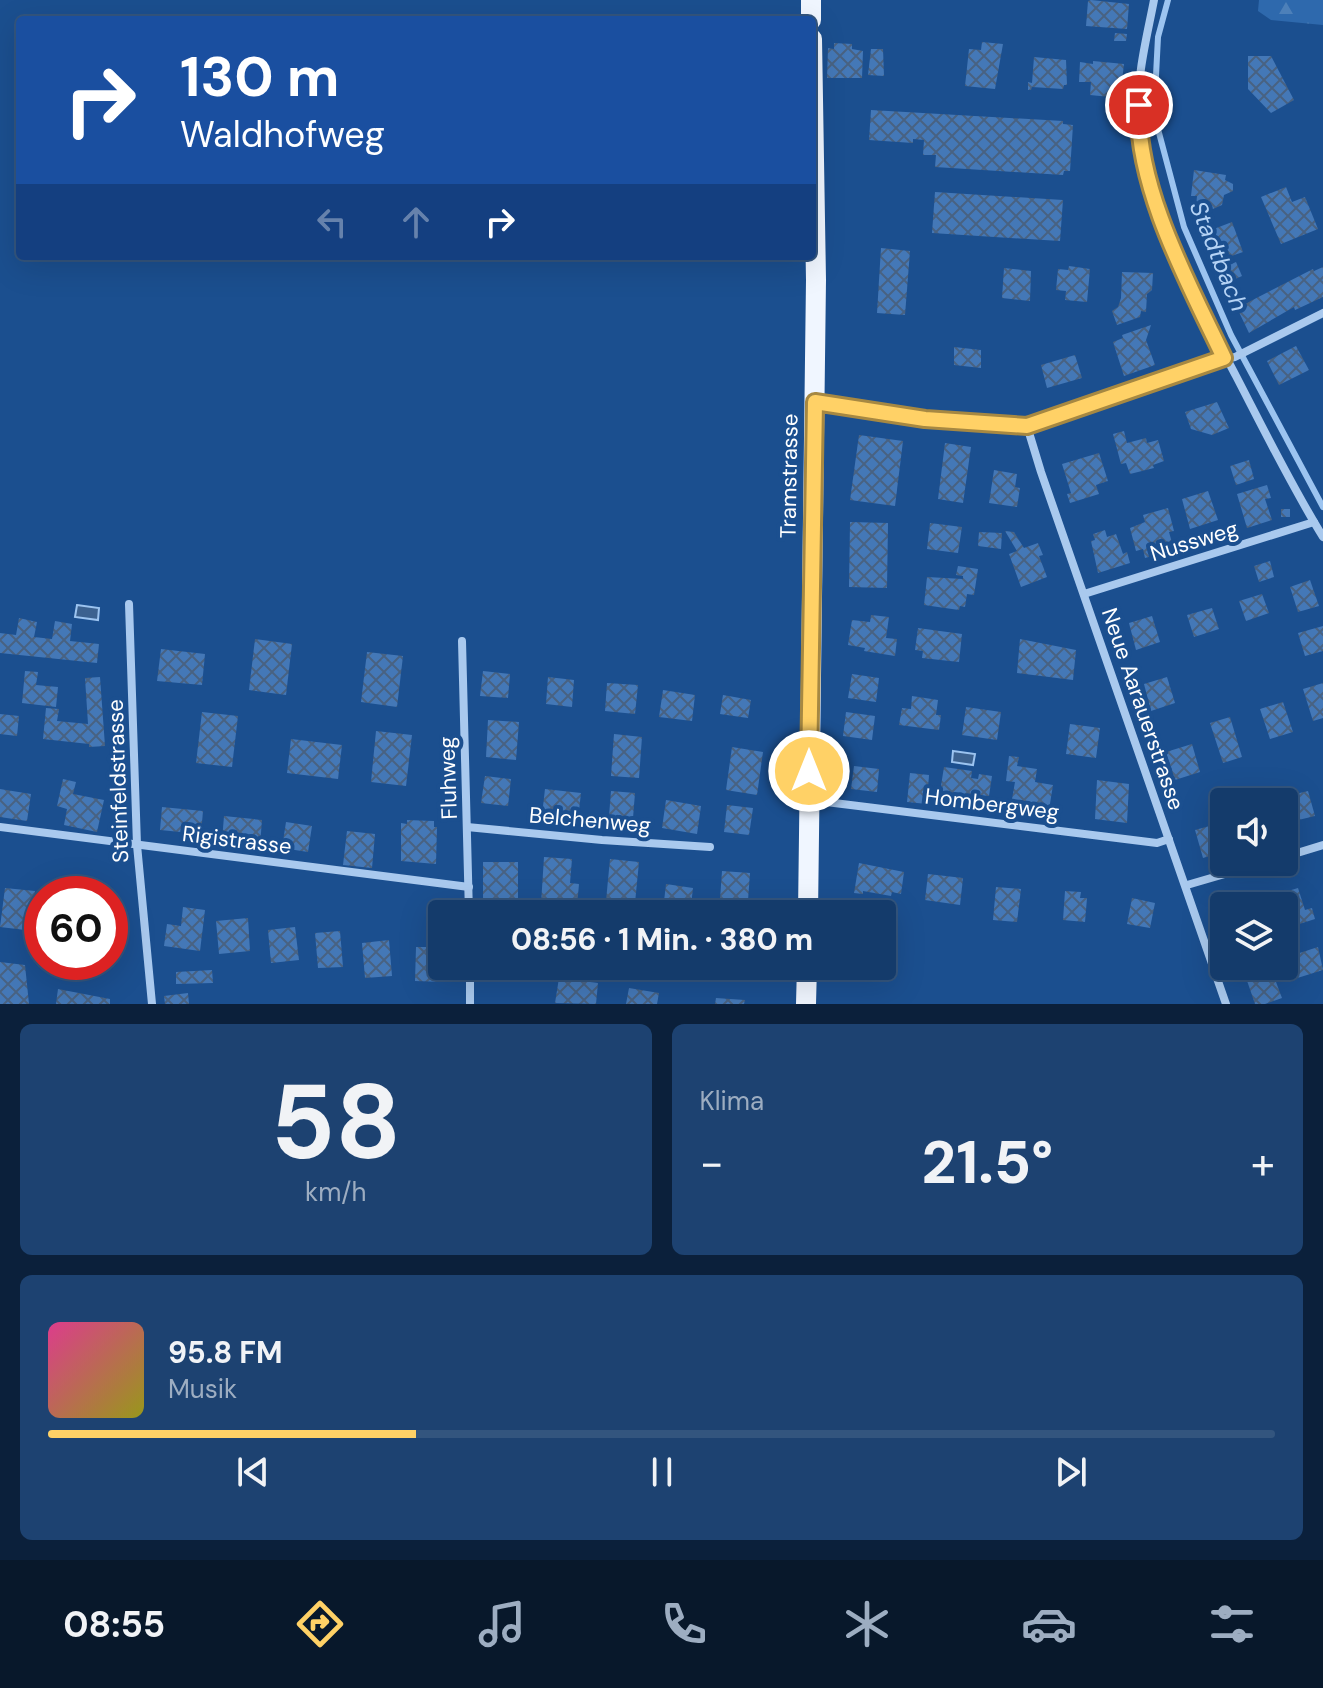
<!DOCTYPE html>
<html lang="de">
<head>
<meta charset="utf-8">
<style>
	:root { --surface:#143b6b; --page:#1d4271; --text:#f1f3f6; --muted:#9dadc1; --line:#33557e; --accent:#ffd166 }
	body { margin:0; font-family:"DM Sans",sans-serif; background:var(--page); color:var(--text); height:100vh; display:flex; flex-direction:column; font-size:30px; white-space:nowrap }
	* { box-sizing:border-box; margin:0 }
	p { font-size:26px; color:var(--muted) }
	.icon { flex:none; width:44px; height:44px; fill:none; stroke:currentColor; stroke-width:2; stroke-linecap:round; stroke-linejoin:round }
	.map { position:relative; height:1004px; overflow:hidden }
	.sheet { display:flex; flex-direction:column; gap:20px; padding:20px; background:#0b203b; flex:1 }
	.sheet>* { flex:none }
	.guide { position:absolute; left:16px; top:16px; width:800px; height:244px; border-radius:8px; box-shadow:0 8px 32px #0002,0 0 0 2px var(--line); background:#1a4fa0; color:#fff; overflow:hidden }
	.buttons { position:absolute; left:1210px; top:788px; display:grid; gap:16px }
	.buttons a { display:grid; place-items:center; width:88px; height:88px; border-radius:8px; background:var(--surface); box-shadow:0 8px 32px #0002,0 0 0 2px var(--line); font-size:40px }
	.speed { position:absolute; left:24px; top:876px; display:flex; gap:16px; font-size:40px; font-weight:700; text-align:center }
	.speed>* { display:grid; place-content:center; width:104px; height:104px; border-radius:50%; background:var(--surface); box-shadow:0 8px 32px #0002,0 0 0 2px var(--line); line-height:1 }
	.speed .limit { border:12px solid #d22; background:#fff; color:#111 }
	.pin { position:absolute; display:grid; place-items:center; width:68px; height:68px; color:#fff; margin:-34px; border:4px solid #fff; border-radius:50%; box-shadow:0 2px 8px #0007 }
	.me { position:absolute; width:88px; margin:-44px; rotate:0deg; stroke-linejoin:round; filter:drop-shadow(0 0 6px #0008) }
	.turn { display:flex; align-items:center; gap:28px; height:168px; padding:0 32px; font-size:36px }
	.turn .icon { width:104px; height:104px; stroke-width:2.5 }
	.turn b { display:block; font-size:56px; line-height:68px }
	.lanes { display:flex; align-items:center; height:76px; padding:0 32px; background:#0003; justify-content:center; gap:40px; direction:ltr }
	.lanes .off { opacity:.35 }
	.big { font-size:60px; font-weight:800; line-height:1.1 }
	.sheet .widget { flex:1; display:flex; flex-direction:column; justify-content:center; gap:12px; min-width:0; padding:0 28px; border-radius:12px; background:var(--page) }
	.sheet .dial { align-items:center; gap:0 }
	.dial b { font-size:104px; line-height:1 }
	.song { display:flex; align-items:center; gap:24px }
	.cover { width:96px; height:96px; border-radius:12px; background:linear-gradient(135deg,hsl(330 70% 55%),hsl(60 70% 35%)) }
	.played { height:8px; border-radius:4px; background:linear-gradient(90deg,var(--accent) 30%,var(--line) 30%) }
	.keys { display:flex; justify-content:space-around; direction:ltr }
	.heat { display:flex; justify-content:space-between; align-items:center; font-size:44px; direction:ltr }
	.sheet .tiles { flex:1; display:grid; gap:20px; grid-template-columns:1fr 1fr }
	.widget:last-child { grid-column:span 2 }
	.trip { position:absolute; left:428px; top:900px; width:468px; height:80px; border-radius:8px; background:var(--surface); box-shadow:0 8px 32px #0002,0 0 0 2px var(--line); font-weight:800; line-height:80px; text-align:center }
	.menu { display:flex; height:128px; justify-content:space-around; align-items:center; background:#08182b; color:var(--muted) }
	.menu .icon { width:56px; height:56px }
	.menu .active { color:var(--accent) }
	.menu b { font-size:36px; color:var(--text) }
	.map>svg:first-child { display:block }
	.forest { fill:url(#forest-firs) }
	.water { fill:#3c6290; stroke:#9cc4f0; stroke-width:2 }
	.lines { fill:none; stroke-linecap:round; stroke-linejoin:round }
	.stream { stroke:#9cc4f0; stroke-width:6 }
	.building { fill:url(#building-cross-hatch) }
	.minor { stroke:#a9c9ee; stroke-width:8 }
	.primary { stroke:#f0f6ff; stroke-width:20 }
	.route-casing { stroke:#a68842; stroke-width:20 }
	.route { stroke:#ffd166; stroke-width:14 }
	.labels { text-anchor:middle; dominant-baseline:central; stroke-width:8; stroke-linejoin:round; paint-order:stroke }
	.street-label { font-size:22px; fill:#fff; stroke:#1b4f8f }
	.water-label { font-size:24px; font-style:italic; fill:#b5d3f5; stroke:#1b4f8f }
</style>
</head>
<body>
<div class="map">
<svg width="1323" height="1004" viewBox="0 0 1323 1004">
	<defs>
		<pattern id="forest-firs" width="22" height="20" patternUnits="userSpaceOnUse" patternTransform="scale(2)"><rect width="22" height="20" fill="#2e69ad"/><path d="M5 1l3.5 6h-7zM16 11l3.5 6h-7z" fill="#4d80b9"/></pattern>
		<pattern id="building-cross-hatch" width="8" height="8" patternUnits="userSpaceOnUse" patternTransform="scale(2)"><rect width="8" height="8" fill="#4478b7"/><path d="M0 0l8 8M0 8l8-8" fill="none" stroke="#486282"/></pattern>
	</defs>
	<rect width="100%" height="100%" fill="#1b4f8f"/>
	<path class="forest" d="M 1259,0 L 1323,0 L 1323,25 L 1271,20 L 1258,11 Z"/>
	<g class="water">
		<path d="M 77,605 L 99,608 L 98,620 L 75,617 Z"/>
		<path d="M 953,751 L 975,754 L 973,765 L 952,762 Z"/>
	</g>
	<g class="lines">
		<path class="stream" d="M 1168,0 L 1158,37 L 1154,114 L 1184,227 L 1231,335 L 1323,507"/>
	</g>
	<g class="building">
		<path d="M 1091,0 L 1129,4 L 1127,29 L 1086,26 L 1088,1 Z"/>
		<path d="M 1115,33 L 1127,34 L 1126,41 L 1114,41 Z"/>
		<path d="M 982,42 L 1003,44 L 995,89 L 965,86 L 969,49 L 981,50 Z"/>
		<path d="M 834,43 L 852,44 L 852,49 L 863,51 L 862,78 L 827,78 L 828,48 L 834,49 Z"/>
		<path d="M 871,49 L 883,49 L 884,76 L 868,75 Z"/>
		<path d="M 1248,56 L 1271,56 L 1294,100 L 1271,113 L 1248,89 Z"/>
		<path d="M 1034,57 L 1066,60 L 1067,85 L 1064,85 L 1063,89 L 1032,87 L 1031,90 L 1028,90 L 1028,82 L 1032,83 Z"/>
		<path d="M 1093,61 L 1124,64 L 1120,98 L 1090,95 L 1091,82 L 1079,82 L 1080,62 L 1093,64 Z"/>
		<path d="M 871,110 L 1063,121 L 1063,124 L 1073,125 L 1070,171 L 1064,171 L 1063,175 L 935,167 L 936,155 L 923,155 L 924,140 L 913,139 L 913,143 L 869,140 Z"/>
		<path d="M 1194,170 L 1226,175 L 1225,180 L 1233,184 L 1233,191 L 1224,195 L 1222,205 L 1213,209 L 1196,207 L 1197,196 L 1191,196 Z"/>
		<path d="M 1286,187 L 1292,202 L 1305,197 L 1318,229 L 1281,244 L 1261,197 Z"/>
		<path d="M 935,192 L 1063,200 L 1060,241 L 932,233 Z"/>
		<path d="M 1232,222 L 1243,252 L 1217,261 L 1206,232 Z"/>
		<path d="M 881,248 L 910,251 L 905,315 L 877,313 Z"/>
		<path d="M 1236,262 L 1242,276 L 1220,286 L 1214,272 Z"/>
		<path d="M 1069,266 L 1090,269 L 1087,302 L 1065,300 L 1066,291 L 1056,290 L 1058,269 L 1068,270 Z"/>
		<path d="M 1323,267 L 1323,297 L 1295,310 L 1294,307 L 1249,333 L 1237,308 L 1313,269 L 1314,271 Z"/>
		<path d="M 1004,268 L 1031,271 L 1030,301 L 1002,298 Z"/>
		<path d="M 1122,272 L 1153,273 L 1152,290 L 1147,294 L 1146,312 L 1141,311 L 1140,317 L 1117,325 L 1112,311 L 1118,307 L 1121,298 Z"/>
		<path d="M 1151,325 L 1146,340 L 1155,365 L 1124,376 L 1113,342 L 1123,338 L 1122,335 Z"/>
		<path d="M 1296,346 L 1309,370 L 1279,385 L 1267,361 Z"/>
		<path d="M 954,347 L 981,350 L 981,368 L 954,365 Z"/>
		<path d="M 1075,355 L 1082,378 L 1047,388 L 1041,365 Z"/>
		<path d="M 1217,402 L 1229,428 L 1212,435 L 1191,429 L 1185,412 Z"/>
		<path d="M 1124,431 L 1127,443 L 1146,438 L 1147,443 L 1158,440 L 1164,461 L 1153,465 L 1154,468 L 1130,474 L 1126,463 L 1121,464 L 1113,434 Z"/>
		<path d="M 859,435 L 903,441 L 895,506 L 850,500 Z"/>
		<path d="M 945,443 L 971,447 L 963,503 L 938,499 Z"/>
		<path d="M 1099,453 L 1108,481 L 1096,485 L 1099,494 L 1070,503 L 1067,494 L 1071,493 L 1062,464 Z"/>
		<path d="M 1249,460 L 1254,479 L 1236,485 L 1230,466 Z"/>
		<path d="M 994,470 L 1017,474 L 1015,487 L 1020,488 L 1017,507 L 989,503 Z"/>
		<path d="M 1267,485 L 1271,498 L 1265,499 L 1272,520 L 1247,528 L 1237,494 Z"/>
		<path d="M 1208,491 L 1218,520 L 1190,529 L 1182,499 Z"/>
		<path d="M 1168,508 L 1174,531 L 1169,532 L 1174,550 L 1145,558 L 1143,549 L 1136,551 L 1130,528 L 1145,522 L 1143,515 Z"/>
		<rect x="1281" y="509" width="9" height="8"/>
		<path d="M 850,522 L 888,523 L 887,588 L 849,587 Z"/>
		<path d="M 930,523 L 962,527 L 958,553 L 927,549 Z"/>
		<path d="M 1105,530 L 1107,537 L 1116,534 L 1123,554 L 1127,552 L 1130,563 L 1098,573 L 1091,541 L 1095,540 L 1093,534 Z"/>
		<path d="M 1005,531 L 1014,532 L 1024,548 L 1038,543 L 1043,555 L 1039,556 L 1047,577 L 1021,587 L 1009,554 L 1017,551 Z"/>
		<path d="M 979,532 L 1002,533 L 1001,549 L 978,546 Z"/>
		<path d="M 1270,561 L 1274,577 L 1259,582 L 1254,566 Z"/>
		<path d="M 958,566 L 978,569 L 974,595 L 967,594 L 965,607 L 960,606 L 959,610 L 924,605 L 927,577 L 963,579 L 963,576 L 956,575 Z"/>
		<path d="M 1310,580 L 1319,606 L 1298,612 L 1290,587 Z"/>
		<path d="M 1262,594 L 1269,613 L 1246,621 L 1239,601 Z"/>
		<path d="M 1212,608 L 1219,629 L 1194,637 L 1187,615 Z"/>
		<path d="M 871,615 L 889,617 L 886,638 L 897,639 L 895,656 L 864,651 L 865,648 L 848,645 L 852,620 L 870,622 Z"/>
		<path d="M 1152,616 L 1160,642 L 1136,650 L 1129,623 Z"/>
		<path d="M 19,618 L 37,622 L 34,637 L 52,639 L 55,621 L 72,624 L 70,641 L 99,644 L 97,663 L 0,653 L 0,633 L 16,635 Z"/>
		<path d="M 1323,626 L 1323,651 L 1305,656 L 1298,633 Z"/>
		<path d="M 918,628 L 962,634 L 959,662 L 922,658 L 923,651 L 915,650 Z"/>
		<path d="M 255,639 L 292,644 L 286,695 L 249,690 Z"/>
		<path d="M 1020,639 L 1076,650 L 1073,680 L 1017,673 Z"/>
		<path d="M 161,649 L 205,654 L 202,685 L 157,681 Z"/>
		<path d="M 367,652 L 403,656 L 397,707 L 361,702 Z"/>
		<path d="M 25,671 L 38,672 L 36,685 L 58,687 L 56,707 L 22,703 Z"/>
		<path d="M 483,671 L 510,674 L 508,698 L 480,696 Z"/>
		<path d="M 852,674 L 879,678 L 876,702 L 848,698 Z"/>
		<path d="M 100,677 L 105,746 L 89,747 L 89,744 L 43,739 L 46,708 L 59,709 L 57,721 L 88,724 L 85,678 Z"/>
		<path d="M 548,677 L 574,680 L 572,707 L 546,704 Z"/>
		<path d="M 1167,677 L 1175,703 L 1151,711 L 1144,684 Z"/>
		<path d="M 607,683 L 638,685 L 635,714 L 605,711 Z"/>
		<path d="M 1323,683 L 1323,718 L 1313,721 L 1303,689 Z"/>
		<path d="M 663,690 L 695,695 L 692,721 L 659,717 Z"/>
		<path d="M 723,695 L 751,700 L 748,718 L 720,714 Z"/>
		<path d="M 912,696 L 938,700 L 936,715 L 941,715 L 939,730 L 899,725 L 902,708 L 911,709 Z"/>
		<path d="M 1283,702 L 1293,732 L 1270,739 L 1260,709 Z"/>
		<path d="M 966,707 L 1001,712 L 997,740 L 962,735 Z"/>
		<path d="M 202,712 L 238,716 L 232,767 L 196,763 Z"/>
		<path d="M 846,712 L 875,716 L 872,740 L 843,736 Z"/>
		<path d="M 0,714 L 19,716 L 17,736 L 0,734 Z"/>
		<path d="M 1230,717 L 1242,757 L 1223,763 L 1210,723 Z"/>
		<path d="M 488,720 L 519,722 L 516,760 L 486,757 Z"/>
		<path d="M 1070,724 L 1100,728 L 1096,758 L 1066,754 Z"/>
		<path d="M 376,731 L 412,735 L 406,786 L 371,782 Z"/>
		<path d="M 614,734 L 642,737 L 639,778 L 611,776 Z"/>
		<path d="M 291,739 L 342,745 L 338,779 L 287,773 Z"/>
		<path d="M 1192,744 L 1200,772 L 1175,780 L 1166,752 Z"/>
		<path d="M 732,747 L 763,752 L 757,795 L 726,790 Z"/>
		<path d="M 1009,756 L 1019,757 L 1017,766 L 1037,769 L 1035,782 L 1053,785 L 1048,816 L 1027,812 L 1028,802 L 1012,799 L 1015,782 L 1006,781 Z"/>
		<path d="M 854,766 L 879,769 L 877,792 L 851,789 Z"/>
		<path d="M 944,767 L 972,771 L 971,778 L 978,779 L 979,774 L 992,776 L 989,796 L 979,795 L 978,804 L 939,798 Z"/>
		<path d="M 910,773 L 929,775 L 927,804 L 907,802 Z"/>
		<path d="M 485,776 L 511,779 L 508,806 L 481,803 Z"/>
		<path d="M 63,779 L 76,782 L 73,794 L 104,800 L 97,832 L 64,825 L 67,809 L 57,806 Z"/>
		<path d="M 1097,780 L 1129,784 L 1127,823 L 1095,819 Z"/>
		<path d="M 0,789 L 31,794 L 27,821 L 0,817 Z"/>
		<path d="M 545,789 L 581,793 L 578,819 L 542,815 Z"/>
		<path d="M 611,791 L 635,793 L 633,818 L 609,816 Z"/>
		<path d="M 1308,791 L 1315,816 L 1290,822 L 1283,797 Z"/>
		<path d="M 666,800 L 701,806 L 697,834 L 662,828 Z"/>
		<path d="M 727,805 L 753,808 L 749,835 L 724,832 Z"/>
		<path d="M 162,807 L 203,811 L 201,834 L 160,830 Z"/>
		<path d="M 224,816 L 262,820 L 260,845 L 222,841 Z"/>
		<path d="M 407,820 L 434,821 L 434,827 L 437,827 L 436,864 L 401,861 L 401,823 L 407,824 Z"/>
		<path d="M 286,822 L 312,826 L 308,852 L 282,848 Z"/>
		<path d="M 1224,822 L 1224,852 L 1203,858 L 1195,830 Z"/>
		<path d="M 347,831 L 375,834 L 372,868 L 343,865 Z"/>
		<path d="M 544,857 L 572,859 L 570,883 L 579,884 L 577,906 L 541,904 Z"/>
		<path d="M 610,859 L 639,862 L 635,903 L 606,901 Z"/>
		<rect x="483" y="862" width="35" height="52"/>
		<path d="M 859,863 L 904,872 L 901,894 L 892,892 L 891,896 L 863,891 L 863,894 L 854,893 Z"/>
		<path d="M 722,871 L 750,873 L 747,914 L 719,914 Z"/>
		<path d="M 928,874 L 963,878 L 960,905 L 925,900 Z"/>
		<path d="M 666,884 L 693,888 L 690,914 L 663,910 Z"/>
		<path d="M 996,887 L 1021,889 L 1017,922 L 993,920 Z"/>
		<path d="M 5,888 L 35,891 L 34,899 L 42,900 L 42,932 L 0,927 Z"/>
		<path d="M 1298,888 L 1305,910 L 1312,908 L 1315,919 L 1287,928 L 1284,906 L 1281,906 L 1278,894 Z"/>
		<path d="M 1065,891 L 1081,892 L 1080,898 L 1087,898 L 1085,922 L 1063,920 Z"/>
		<path d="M 1132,898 L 1155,903 L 1150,928 L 1127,924 Z"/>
		<path d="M 183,907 L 205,910 L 200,951 L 164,946 L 167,924 L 181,926 Z"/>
		<path d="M 248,918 L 250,951 L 219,954 L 216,921 Z"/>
		<path d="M 295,927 L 299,960 L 271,963 L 268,930 Z"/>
		<path d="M 340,931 L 343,967 L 318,968 L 315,933 Z"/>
		<path d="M 389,940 L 392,976 L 365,978 L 362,943 Z"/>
		<path d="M 416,947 L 442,947 L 443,982 L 415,981 Z"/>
		<path d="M 1318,947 L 1323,970 L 1291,980 L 1284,958 Z"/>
		<path d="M 0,962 L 25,965 L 29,1004 L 0,1004 Z"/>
		<path d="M 1260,966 L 1270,966 L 1282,998 L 1265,1004 L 1255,1004 L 1244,972 Z"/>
		<path d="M 212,970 L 213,983 L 176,984 L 176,972 Z"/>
		<path d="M 559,978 L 598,983 L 596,1004 L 555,1003 Z"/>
		<path d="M 629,988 L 659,993 L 657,1004 L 626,1004 Z"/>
		<path d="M 58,989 L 110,999 L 110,1004 L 56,1004 Z"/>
		<path d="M 188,993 L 189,1004 L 165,1004 L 164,996 Z"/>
		<path d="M 716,998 L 745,1000 L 744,1004 L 715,1004 Z"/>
	</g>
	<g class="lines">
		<g class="minor">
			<path d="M 1154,0 C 1147,37 1136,77 1139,115 C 1146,209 1193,294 1236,376 C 1264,430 1291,485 1323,537"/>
			<path d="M 816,402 L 925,419 L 1027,426 L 1208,362 L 1235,357 L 1323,313"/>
			<path d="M 1027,426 L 1041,472 L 1226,1004"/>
			<path d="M 1084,594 L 1314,522"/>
			<path d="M 129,604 L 137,845 L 152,1004"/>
			<path d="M 462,641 L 469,914"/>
			<path d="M 810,800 L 1157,843 L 1169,839"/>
			<path d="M 0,827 L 469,887"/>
			<path d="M 467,827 L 602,840 L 710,847"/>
			<path d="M 1284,857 L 1323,845"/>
			<path d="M 1187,885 L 1266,862"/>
			<path d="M 470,966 L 470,1004"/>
		</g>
		<g class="primary">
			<path d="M 811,0 L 811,20"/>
			<path d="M 808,914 L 816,280 L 812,39"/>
			<path d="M 806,1004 L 807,966"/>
		</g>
	</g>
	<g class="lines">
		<g class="route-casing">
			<path id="route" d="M 809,771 L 815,402 L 925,419 L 1027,426 L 1224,358 C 1190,286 1135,187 1139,105"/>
		</g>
		<use href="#route" class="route"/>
	</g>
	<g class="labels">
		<g class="street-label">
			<text transform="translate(789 476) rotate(-89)">Tramstrasse</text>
			<text transform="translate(1194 541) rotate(-17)">Nussweg</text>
			<text transform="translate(1143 709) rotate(71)">Neue Aarauerstrasse</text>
			<text transform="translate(448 778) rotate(-92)">Fluhweg</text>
			<text transform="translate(118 781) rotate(-92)">Steinfeldstrasse</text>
			<text transform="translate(992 804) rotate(7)">Hombergweg</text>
			<text transform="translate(590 820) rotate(5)">Belchenweg</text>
			<text transform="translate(237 840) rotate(7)">Rigistrasse</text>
		</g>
		<g class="water-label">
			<text transform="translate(1219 256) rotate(68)">Stadtbach</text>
		</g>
	</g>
</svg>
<div class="buttons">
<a><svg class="icon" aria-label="sound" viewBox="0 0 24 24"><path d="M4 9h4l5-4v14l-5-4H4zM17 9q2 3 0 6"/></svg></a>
<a><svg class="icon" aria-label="layers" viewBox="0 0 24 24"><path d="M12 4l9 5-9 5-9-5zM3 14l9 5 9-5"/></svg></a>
</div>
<div class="speed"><div class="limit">60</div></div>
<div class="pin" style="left:1139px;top:105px;background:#d93025"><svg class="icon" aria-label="arrive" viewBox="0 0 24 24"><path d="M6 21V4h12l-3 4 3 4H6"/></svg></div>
<svg class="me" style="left:809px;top:771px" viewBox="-20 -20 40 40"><circle r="17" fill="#ffd166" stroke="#fff" stroke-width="3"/><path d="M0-11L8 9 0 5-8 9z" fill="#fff"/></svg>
<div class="trip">08:56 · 1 Min. · 380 m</div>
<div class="guide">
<div class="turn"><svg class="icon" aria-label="right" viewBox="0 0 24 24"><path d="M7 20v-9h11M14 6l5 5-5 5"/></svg><div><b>130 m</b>Waldhofweg</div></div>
<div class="lanes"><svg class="icon off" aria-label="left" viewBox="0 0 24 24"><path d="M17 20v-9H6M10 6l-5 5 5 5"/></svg><svg class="icon off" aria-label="ahead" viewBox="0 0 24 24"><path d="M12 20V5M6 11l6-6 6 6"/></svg><svg class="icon" aria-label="right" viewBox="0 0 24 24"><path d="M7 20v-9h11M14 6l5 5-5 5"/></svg></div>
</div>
</div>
<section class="sheet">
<div class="tiles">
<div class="widget dial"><b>58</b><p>km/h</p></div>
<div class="widget"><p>Klima</p>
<div class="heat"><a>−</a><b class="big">21.5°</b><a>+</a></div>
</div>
<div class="widget">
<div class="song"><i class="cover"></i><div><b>95.8 FM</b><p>Musik</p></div></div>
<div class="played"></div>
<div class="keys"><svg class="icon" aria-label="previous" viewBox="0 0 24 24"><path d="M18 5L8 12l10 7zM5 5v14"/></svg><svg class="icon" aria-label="pause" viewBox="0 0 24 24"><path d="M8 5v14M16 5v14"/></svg><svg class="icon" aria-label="next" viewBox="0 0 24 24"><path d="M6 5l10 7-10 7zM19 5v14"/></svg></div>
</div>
</div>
</section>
<nav class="menu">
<b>08:55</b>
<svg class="icon active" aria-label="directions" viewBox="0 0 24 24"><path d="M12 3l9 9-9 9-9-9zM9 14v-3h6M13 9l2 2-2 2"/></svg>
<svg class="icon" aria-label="music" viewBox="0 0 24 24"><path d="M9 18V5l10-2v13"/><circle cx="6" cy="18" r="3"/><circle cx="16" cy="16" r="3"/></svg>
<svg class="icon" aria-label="phone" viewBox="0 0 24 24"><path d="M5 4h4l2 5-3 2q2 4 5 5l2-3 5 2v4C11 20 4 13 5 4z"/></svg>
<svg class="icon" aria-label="climate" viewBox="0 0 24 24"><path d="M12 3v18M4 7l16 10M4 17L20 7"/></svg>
<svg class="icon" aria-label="car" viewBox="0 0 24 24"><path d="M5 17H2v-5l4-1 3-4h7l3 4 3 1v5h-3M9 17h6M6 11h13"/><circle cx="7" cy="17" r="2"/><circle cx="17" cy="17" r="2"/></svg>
<svg class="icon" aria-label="filters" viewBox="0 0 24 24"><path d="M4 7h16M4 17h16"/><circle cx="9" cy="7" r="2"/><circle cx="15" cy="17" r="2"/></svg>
</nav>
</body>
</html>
